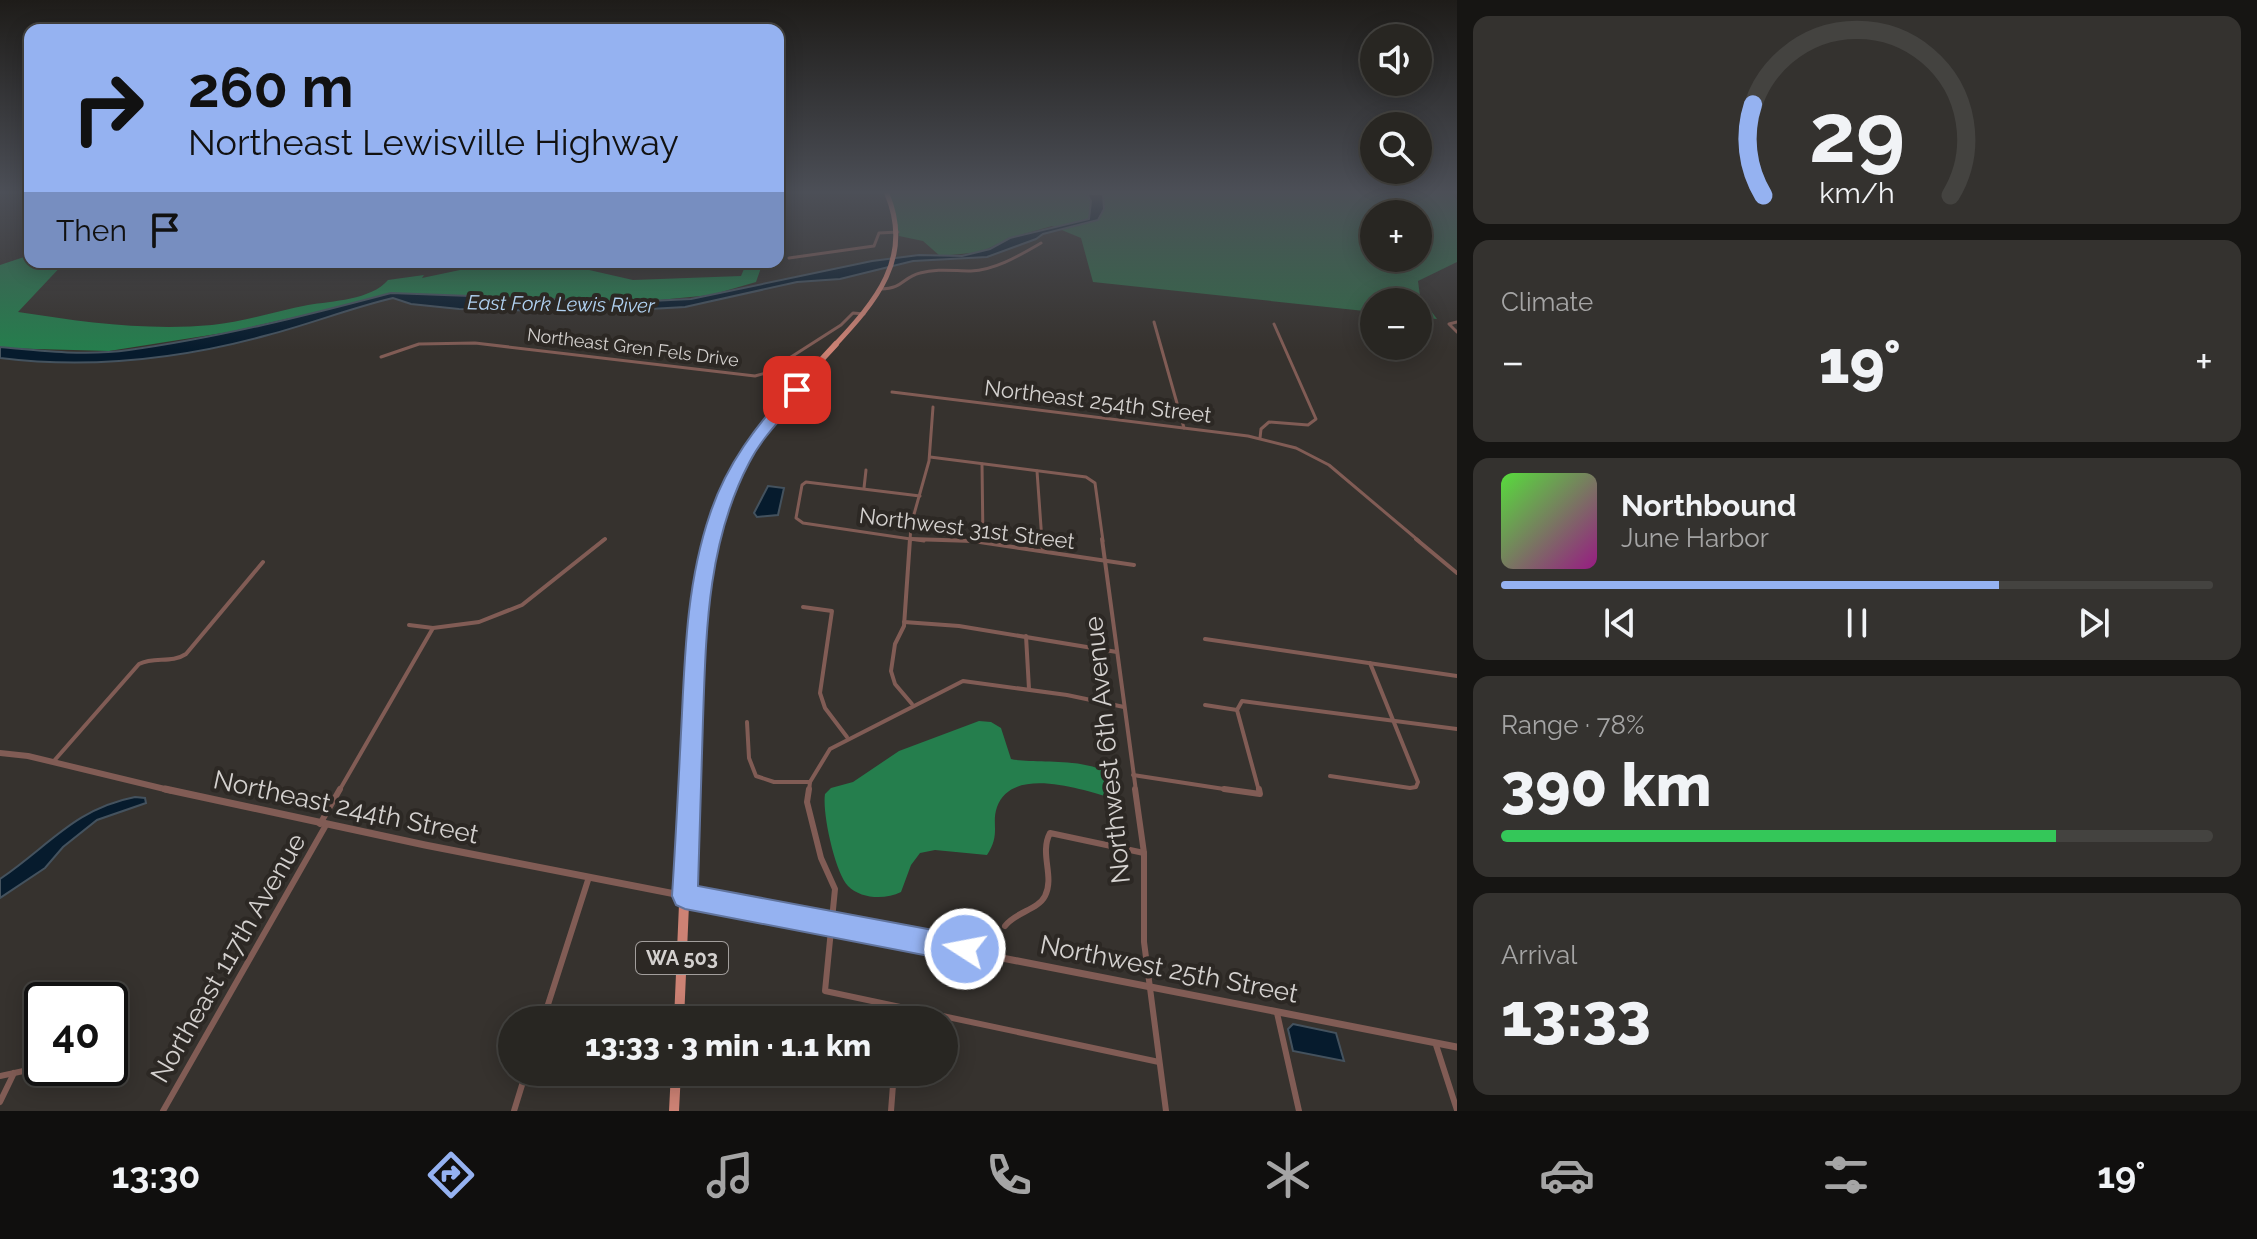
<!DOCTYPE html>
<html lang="en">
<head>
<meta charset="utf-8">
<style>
	:root { --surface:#282622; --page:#34322f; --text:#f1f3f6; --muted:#a5a5a5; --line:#444340; --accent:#95b2f1 }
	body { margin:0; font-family:Raleway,sans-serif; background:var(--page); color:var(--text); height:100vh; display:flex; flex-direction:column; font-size:30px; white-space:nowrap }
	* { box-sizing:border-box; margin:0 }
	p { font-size:26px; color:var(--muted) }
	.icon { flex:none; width:44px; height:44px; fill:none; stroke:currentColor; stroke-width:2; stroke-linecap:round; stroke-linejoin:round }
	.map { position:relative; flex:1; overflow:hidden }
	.panel { display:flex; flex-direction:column; gap:16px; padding:16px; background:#161513; width:800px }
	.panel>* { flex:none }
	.hud { position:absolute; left:24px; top:24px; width:760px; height:244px; border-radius:16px; box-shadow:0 4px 20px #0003,0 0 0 2px var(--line); background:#95b2f1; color:#111; overflow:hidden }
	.fabs { position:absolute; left:1360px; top:24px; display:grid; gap:16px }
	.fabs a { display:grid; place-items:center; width:72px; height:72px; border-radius:50%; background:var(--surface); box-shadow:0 4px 20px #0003,0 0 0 2px var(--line); font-size:40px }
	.speed { position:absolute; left:24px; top:982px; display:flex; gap:16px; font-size:40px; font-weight:700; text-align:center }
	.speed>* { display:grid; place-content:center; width:104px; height:104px; border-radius:50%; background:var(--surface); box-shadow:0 4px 20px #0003,0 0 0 2px var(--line); line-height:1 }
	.speed .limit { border:4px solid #111; border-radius:12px; background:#fff; color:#111 }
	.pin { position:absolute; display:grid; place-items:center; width:68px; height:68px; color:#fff; margin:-34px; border-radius:16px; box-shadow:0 4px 12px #0006 }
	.me { position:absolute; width:88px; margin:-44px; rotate:281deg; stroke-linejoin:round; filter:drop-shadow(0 0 6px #0008) }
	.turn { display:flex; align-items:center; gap:28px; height:168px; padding:0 32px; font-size:36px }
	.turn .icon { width:104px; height:104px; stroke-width:2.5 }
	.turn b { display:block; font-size:56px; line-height:68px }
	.then { display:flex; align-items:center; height:76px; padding:0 32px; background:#0003; gap:16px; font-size:30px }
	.big { font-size:60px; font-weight:800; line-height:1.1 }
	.panel .widget { flex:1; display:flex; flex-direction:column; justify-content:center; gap:12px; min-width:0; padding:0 28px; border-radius:16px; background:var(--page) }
	.panel .dial { align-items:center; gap:0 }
	.dial svg { height:208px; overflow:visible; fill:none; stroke:var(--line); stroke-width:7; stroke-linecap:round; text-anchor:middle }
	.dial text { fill:var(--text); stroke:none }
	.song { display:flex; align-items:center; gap:24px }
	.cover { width:96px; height:96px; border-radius:12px; background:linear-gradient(135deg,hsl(110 70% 55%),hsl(310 70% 35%)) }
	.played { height:8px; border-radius:4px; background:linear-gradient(90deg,var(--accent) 70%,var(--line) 70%) }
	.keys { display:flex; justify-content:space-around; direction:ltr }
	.heat { display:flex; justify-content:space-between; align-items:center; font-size:44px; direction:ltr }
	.charge { height:12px; border-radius:6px; background:linear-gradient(90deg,#34c759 78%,var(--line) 0) }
	.trip { position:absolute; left:498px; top:1006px; width:460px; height:80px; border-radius:40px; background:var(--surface); box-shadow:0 4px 20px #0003,0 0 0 2px var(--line); font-weight:800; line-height:80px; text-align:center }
	.tabs { display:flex; height:128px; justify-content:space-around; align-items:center; background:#100f0e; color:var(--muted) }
	.tabs .icon { width:56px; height:56px }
	.tabs .on { color:var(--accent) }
	.tabs b { font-size:36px; color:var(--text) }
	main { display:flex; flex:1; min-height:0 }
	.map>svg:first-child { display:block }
	.green { fill:#326a48; fill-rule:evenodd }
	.forest { fill:#257e4d }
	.water { fill:#061b2d; stroke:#44525e; stroke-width:2 }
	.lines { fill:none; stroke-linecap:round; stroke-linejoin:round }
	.minor-far2 { stroke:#815c55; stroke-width:3 }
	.minor-far1 { stroke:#815c55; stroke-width:4 }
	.minor { stroke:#815c55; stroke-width:6 }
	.tertiary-far1 { stroke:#815c55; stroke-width:6 }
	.tertiary { stroke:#815c55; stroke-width:7 }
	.primary-far3 { stroke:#cd8274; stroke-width:5 }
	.primary-far2 { stroke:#cd8274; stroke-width:6 }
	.primary-far1 { stroke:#cd8274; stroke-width:8 }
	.primary { stroke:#cd8274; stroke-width:10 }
	.route { fill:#95b2f1; stroke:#61749d; stroke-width:2 }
	.labels { text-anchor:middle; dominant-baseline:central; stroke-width:8; stroke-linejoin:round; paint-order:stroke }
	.far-street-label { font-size:18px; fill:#d4d1cf; stroke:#2c2824 }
	.far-water-label { font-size:20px; font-style:italic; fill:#b1d2f2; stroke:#2c2824 }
	.shield { fill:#2c2824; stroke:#a29e9c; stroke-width:2 }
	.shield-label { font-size:20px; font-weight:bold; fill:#d4d1cf }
	.street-label { font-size:22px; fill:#d4d1cf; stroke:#2c2824 }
	.near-street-label { font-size:26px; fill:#d4d1cf; stroke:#2c2824 }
</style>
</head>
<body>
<main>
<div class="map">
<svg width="1457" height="1111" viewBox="0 0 1457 1111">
	<rect width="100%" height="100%" fill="#36322e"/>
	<path class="green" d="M 887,194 L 1452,194 L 1457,200 L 1457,262 L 1418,281 L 1420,296 L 1437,319 L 1418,317 L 1418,302 L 1374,302 L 1374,312 L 1093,282 L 1081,238 L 1052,226 L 1010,238 L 981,252 L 940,256 L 923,241 L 899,236 L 895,211 ZM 1374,214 L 1418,214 L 1418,258 L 1374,258 Z"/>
	<g class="forest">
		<path d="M 30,255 L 30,262 L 65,262 L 18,312 C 83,322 147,331 212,325 C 244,322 276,311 308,305 C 332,301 371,300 388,280 L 424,275 L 422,278 L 498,262 L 554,262 L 633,280 L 741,276 L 747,262 L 763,262 L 756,282 L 711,295 L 638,302 L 390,293 L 379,298 L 229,332 L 109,351 L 0,348 L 0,265 Z"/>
		<path d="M 979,721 L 991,722 L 1001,728 L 1011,759 C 1036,765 1119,752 1119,795 L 1112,798 C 1083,790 1012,765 997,807 C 991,824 1001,834 987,855 L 935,850 L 920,853 L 911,865 L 901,892 C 885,900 861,899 848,886 C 835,872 822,813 825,794 L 831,788 L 853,782 L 899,751 Z"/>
	</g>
	<g class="water">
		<path d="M 1087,194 L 1103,194 L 1104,209 L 1098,220 L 1043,234 L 1036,239 L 987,257 L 913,261 L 840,279 L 797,282 L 685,307 L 615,311 L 575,306 L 548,311 L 459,309 L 411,304 L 393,298 C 351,308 310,324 268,335 C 181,359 90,369 0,358 L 0,347 C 41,351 87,356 129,350 C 217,338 308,315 391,293 L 630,302 L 691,299 L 872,261 L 919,255 L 962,256 L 990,249 L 1010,238 L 1089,219 L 1091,201 Z"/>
		<path d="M 768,486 L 784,488 L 778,515 L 757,517 L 754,513 Z"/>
		<path d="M 135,797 L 145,798 L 146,803 L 97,820 L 63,847 L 45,868 L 0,898 L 0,879 C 49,846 74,809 135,797 Z"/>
		<path d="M 1293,1024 L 1336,1033 L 1344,1061 L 1293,1051 L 1288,1029 Z"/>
	</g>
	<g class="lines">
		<g class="minor-far2">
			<path d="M 789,258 L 874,246 L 879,233 L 898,232"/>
			<path d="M 881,289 C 903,289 903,277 920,273 C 937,268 954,271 971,271 C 996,270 1020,255 1041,243"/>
			<path d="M 1154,322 L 1184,428"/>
			<path d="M 1457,322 L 1449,324 L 1457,332"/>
			<path d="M 381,357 L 419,344 L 475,343 L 755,376 L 766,373 L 841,325 L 853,313 L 864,314"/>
			<path d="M 892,392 L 1248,436 L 1296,448 L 1329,465 L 1419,541"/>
			<path d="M 1260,438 L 1261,429 L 1269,422 L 1308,425 L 1316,419 L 1274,324"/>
			<path d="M 930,457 L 1086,477 L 1095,483 L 1103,541"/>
			<path d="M 982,464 L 983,541"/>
			<path d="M 1037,471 L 1042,541"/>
			<path d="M 864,488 L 866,470"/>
			<path d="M 920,496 L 806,482 L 802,485 L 796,518 L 803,523 L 924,541"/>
			<path d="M 602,541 L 605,539"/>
			<path d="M 910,541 L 911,525 L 929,461 L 933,407"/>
		</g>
		<g class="minor-far1">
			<path d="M 910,539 L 904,626 L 895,644 L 891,671 L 895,684 L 912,704"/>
			<path d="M 911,539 L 973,541 L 1134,565"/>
			<path d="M 983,539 L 983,542"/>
			<path d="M 1042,539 L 1043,551"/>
			<path d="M 1102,539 L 1136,791"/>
			<path d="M 1416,539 L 1457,573"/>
			<path d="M 803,607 L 832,611 L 820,693 L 825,708 L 847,737"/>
			<path d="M 904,622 L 959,626 L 1117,652"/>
			<path d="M 409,625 L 433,628"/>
			<path d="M 1026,636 L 1029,689"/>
			<path d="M 1205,639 L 1457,676"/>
			<path d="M 1205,705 L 1237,710"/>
			<path d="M 747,722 L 749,758 L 756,776 L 774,782 L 810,782"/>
			<path d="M 53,762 L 139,664 C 155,656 171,664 186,654 L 263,562"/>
			<path d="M 1133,775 L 1237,791"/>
			<path d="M 1330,776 L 1410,788 L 1416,787 L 1418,782 L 1370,663"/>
			<path d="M 339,791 L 433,628 L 479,622 L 522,605 L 605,539"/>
			<path d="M 809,791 L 810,782 L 830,749 L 963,681 L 1067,695 L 1124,707"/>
			<path d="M 1259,791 L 1237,710 L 1242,701 L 1457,729"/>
		</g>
		<g class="minor">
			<path d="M 809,789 L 807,802 L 821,858 L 835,889 L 825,991 L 1159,1062"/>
			<path d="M 1135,789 L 1144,853 L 1144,942 L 1166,1111"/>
			<path d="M 1224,789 L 1260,794 L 1259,789"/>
			<path d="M 320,824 L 340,789"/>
			<path d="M 1005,926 C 1015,912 1038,910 1045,896 C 1055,876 1039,854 1050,833 L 1144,853"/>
			<path d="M 1277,1013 L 1299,1111"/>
			<path d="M 543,1020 L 589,877"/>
			<path d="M 897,1020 L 898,1007"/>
			<path d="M 1436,1045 L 1457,1110"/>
			<path d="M 52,1068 L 62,1071"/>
			<path d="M 0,1076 L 42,1067"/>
			<path d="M 0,1102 L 14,1073"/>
			<path d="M 163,1111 L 326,825"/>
			<path d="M 514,1111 L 526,1072"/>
			<path d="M 891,1111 L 894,1072"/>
		</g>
		<path class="tertiary-far1" d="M 0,753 L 28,756 L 173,791"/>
		<path class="tertiary" d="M 165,789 L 425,845 L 1457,1047"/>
		<path class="primary-far3" d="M 834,346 C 875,302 914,258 887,194"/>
		<path class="primary-far2" d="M 711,541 C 731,461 781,403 836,344"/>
		<path class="primary-far1" d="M 689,791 L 698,616 L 712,539"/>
		<g class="primary">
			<path d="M 679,1020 L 689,789"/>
			<path d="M 674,1111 L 676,1072"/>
		</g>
	</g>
	<linearGradient id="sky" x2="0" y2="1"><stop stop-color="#1e1c19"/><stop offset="0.55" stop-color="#4c4f57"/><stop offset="1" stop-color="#4c4f57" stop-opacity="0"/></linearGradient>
	<rect width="1457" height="350" fill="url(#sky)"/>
	<path class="route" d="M 797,386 L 804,390 C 786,415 763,435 749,463 C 707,543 706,633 703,720 C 701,776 700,831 698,886 L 965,936 L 974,940 L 978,949 L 974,959 L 965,963 L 685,909 L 676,905 L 672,896 C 676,835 679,774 682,713 C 685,647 688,578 710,514 C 726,465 757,424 792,387 Z"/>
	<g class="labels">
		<g class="far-street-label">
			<text transform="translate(633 347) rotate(7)">Northeast Gren Fels Drive</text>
		</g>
		<g class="far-water-label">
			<text transform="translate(561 304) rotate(1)">East Fork Lewis River</text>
		</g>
		<rect class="shield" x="636" y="942" width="92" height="32" rx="6"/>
		<g class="shield-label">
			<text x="682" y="958">WA 503</text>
		</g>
		<g class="street-label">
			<text transform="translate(1098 401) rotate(7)">Northeast 254th Street</text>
			<text transform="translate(967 528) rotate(7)">Northwest 31st Street</text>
		</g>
		<g class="near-street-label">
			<text transform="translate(1107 750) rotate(-96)">Northwest 6th Avenue</text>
			<text transform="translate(346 807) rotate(12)">Northeast 244th Street</text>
			<text transform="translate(228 958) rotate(-60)">Northeast 117th Avenue</text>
			<text transform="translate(1169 969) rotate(11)">Northwest 25th Street</text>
		</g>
	</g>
</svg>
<div class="fabs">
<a><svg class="icon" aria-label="sound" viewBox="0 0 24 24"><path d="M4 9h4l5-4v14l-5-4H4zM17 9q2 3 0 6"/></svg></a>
<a><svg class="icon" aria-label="search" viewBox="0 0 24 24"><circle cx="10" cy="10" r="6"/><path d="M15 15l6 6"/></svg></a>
<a>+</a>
<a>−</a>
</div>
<div class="speed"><div class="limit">40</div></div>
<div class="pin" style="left:797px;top:390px;background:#d93025"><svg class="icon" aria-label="arrive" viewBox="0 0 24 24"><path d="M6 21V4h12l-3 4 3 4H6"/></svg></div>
<svg class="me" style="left:965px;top:949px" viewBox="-20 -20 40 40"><circle r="17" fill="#95b2f1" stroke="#fff" stroke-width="3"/><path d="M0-11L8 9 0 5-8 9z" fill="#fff"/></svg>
<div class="trip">13:33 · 3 min · 1.1 km</div>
<div class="hud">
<div class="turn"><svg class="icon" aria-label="right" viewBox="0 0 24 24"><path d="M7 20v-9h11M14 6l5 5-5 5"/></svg><div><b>260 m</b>Northeast Lewisville Highway</div></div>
<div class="then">Then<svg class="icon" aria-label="arrive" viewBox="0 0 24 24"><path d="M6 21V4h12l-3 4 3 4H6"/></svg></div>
</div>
</div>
<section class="panel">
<div class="widget dial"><svg viewBox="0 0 100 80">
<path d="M14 69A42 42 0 1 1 86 69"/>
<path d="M14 69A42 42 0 0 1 10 34" stroke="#95b2f1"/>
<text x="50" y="56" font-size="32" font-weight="700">29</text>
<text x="50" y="72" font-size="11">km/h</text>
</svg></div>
<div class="widget"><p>Climate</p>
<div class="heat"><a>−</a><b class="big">19°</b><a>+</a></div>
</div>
<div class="widget">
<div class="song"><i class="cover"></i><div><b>Northbound</b><p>June Harbor</p></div></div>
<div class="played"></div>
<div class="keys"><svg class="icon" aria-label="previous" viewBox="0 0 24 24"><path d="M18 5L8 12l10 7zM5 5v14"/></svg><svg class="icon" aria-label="pause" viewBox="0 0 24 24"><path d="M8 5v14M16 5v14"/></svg><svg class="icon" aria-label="next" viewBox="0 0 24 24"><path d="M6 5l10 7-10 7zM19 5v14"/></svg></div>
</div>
<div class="widget"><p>Range · 78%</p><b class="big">390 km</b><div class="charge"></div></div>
<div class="widget"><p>Arrival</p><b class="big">13:33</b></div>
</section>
</main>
<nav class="tabs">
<b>13:30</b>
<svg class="icon on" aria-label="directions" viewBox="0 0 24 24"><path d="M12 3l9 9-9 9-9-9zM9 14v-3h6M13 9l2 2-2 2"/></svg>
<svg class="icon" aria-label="music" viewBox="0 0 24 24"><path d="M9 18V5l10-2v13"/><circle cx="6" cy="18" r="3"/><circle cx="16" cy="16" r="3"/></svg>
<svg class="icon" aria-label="phone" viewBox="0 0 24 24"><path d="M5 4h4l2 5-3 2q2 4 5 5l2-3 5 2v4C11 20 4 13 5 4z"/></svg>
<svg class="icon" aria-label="climate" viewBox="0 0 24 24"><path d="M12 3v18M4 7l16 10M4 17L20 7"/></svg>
<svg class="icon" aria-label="car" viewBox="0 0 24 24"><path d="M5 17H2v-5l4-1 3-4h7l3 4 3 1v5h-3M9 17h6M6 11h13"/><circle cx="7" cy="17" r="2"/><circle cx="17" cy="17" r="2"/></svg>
<svg class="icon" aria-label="filters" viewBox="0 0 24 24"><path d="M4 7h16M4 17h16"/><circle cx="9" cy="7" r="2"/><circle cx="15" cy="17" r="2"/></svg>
<b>19°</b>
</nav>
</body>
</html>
